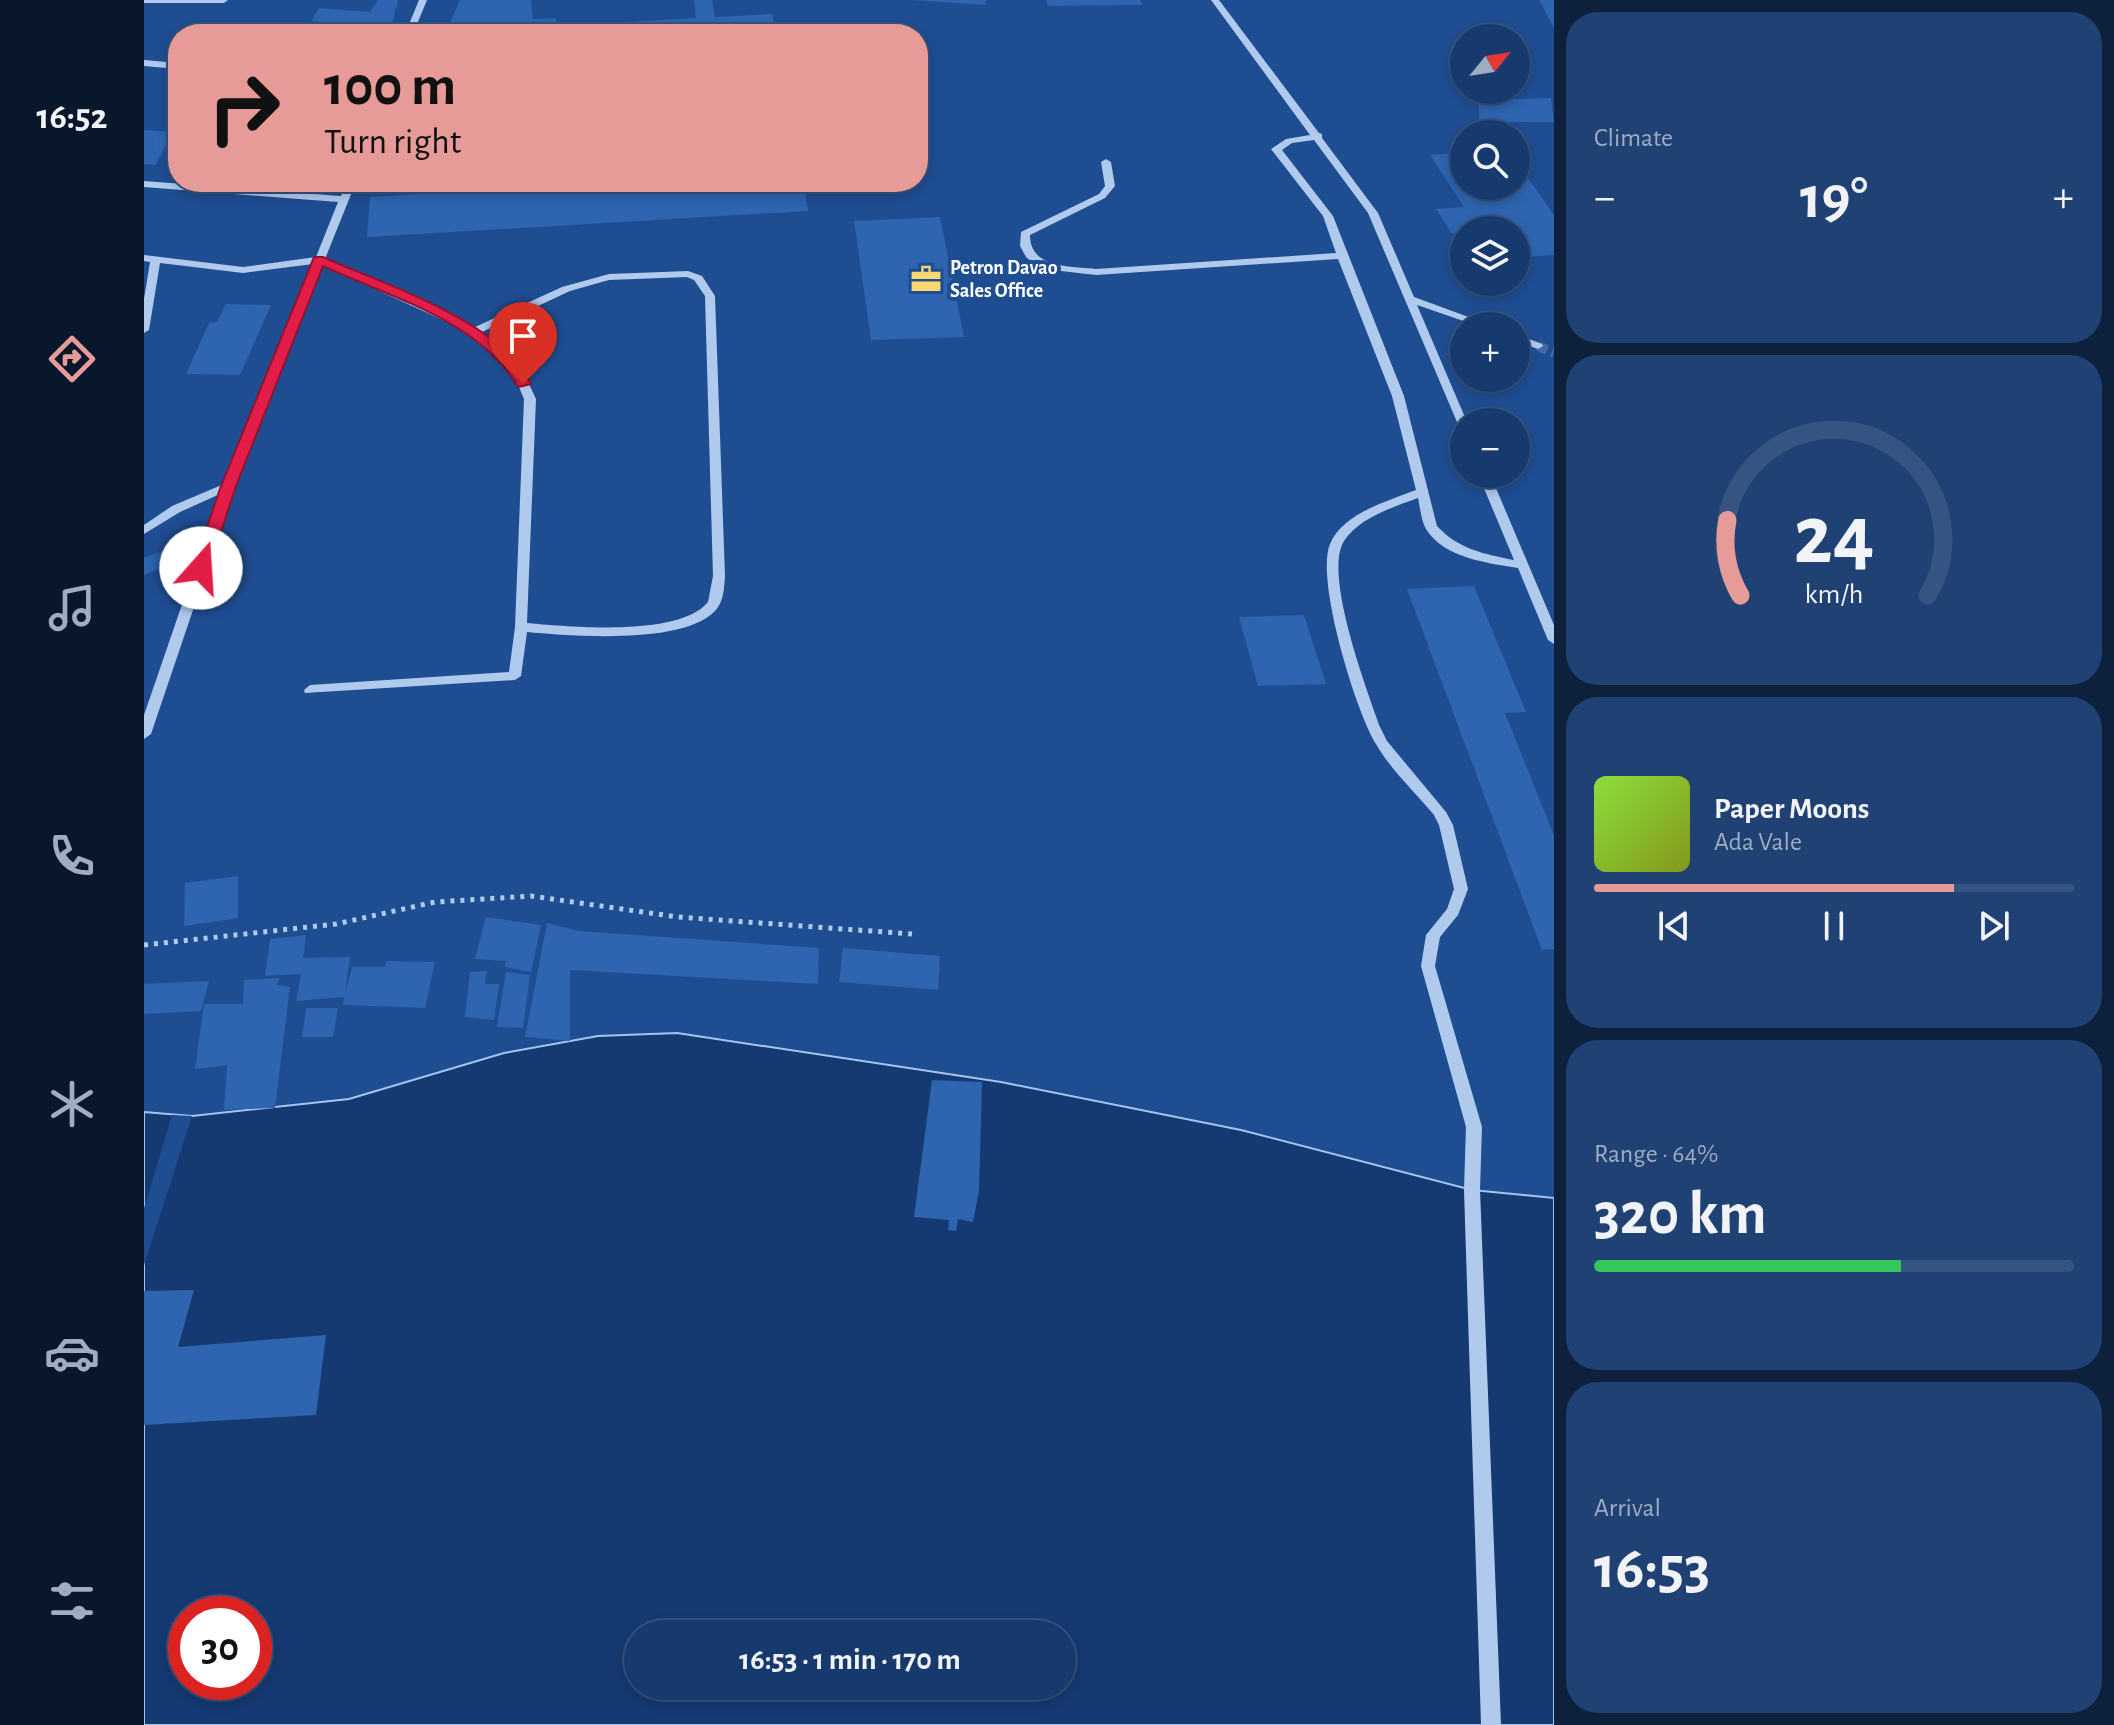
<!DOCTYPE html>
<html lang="en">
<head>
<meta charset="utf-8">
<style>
	:root { --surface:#173a6e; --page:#204173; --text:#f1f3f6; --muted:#9eadc2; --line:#365481; --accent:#e69b98 }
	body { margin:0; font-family:"Alegreya Sans",sans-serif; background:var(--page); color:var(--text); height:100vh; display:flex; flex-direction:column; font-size:30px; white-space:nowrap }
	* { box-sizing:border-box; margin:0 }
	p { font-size:26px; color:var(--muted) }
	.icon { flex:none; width:44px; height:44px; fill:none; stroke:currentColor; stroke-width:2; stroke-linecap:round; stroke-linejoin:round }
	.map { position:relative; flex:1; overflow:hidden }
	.drawer { display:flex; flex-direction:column; gap:12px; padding:12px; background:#0d203c; width:560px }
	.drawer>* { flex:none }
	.guide { position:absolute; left:24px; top:24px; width:760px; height:168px; border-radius:32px; box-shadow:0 4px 12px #0003,0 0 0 2px var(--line); background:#e69b98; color:#111; overflow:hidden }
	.needle { width:52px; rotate:60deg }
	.controls { position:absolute; left:1306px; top:24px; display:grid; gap:16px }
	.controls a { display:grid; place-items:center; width:80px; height:80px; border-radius:50%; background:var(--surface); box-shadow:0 4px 12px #0003,0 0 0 2px var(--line); font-size:40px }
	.speed { position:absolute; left:24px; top:1596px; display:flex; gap:16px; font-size:40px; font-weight:700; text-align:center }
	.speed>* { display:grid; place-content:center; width:104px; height:104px; border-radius:50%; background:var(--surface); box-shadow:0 4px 12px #0003,0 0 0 2px var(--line); line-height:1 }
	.speed .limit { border:12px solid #d22; background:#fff; color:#111 }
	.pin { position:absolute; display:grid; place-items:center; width:68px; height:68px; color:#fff; margin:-82px -34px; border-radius:50% 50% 50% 0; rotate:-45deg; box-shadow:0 0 8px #0007 }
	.pin .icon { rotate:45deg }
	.me { position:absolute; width:88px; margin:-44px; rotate:19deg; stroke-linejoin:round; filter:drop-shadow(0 0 6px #0008) }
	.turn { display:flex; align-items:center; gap:28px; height:168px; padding:0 24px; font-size:36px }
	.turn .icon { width:104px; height:104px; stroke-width:2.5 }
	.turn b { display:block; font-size:56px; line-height:68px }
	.big { font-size:60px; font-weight:600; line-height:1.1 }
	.drawer .tile { flex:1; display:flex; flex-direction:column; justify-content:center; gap:12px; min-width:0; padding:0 28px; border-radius:32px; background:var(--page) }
	.drawer .dial { align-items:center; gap:0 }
	.dial svg { height:208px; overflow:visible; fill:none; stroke:var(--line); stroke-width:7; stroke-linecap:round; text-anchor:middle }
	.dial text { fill:var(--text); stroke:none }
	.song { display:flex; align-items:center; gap:24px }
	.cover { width:96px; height:96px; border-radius:12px; background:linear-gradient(135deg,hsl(90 70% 55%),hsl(70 70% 35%)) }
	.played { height:8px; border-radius:4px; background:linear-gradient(90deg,var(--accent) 75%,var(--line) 75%) }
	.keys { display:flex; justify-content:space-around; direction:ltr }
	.heat { display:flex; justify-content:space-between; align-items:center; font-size:44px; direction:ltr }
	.charge { height:12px; border-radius:6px; background:linear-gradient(90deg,#34c759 64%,var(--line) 0) }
	.trip { position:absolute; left:480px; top:1620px; width:452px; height:80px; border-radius:40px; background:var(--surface); box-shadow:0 4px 12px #0003,0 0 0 2px var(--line); font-weight:600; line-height:80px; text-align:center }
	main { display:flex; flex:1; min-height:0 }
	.menu { display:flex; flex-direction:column; width:144px; justify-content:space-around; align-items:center; background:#09172c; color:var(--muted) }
	.menu .icon { width:56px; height:56px }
	.menu .on { color:var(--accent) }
	.menu b { font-size:36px; color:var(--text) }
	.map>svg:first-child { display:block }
	.water { fill:#153971; stroke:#a3c4ef; stroke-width:2; fill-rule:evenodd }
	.pier { fill:#1f4d92 }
	.building { fill:#2e64b0 }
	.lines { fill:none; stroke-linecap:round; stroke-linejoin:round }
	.minor-tunnel { stroke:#4168a2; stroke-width:10; stroke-dasharray:10 5; stroke-linecap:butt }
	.path { stroke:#b0caee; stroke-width:5; stroke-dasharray:4 6; stroke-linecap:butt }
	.minor { fill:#b0caee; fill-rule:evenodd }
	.route { fill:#e11d48; stroke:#92132f; stroke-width:2 }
	.labels { text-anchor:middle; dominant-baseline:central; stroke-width:8; stroke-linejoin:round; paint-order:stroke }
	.far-poi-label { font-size:20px; font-weight:bold; fill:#fff; stroke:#1f4d92; text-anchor:start }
</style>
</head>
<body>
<main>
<nav class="menu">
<b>16:52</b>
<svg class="icon on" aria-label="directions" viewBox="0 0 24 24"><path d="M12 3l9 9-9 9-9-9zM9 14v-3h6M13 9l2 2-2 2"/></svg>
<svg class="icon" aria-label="music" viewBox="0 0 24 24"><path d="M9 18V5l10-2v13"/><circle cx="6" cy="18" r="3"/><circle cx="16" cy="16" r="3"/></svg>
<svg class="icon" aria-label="phone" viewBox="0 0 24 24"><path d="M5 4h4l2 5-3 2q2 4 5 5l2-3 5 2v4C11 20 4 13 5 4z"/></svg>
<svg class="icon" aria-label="climate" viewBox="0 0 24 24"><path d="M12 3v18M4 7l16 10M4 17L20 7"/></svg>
<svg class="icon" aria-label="car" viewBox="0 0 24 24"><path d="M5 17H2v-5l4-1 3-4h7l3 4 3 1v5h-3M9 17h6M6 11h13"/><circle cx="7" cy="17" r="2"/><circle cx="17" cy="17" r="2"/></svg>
<svg class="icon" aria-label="filters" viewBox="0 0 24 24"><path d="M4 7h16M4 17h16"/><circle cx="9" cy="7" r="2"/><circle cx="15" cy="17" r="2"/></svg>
</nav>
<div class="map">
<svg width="1410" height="1725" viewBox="0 0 1410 1725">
	<rect width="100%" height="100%" fill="#1f4d92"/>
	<path class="water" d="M 533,1033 L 857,1082 L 1097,1130 L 1328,1190 L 1410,1198 L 1410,1725 L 0,1725 L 0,1112 L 48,1116 L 205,1099 L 360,1053 L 454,1036 ZM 42,1614 L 110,1614 L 110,1682 L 42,1682 ZM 494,1634 L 918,1634 L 918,1686 L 494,1686 Z"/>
	<path class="pier" d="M 28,1115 L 48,1116 L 0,1265 L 0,1208 Z"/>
	<g class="building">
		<path d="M 234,0 L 254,0 L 247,29 L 237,28 L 232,34 L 212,34 L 215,27 L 167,21 L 175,8 L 226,12 Z"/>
		<path d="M 316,0 L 387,0 L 389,19 L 412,18 L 413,34 L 301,34 Z"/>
		<path d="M 550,0 L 568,0 L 571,17 L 628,14 L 632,34 L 464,34 L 464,23 L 552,18 Z"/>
		<path d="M 767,0 L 842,0 L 842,5 Z"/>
		<path d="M 902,0 L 996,0 L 998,5 L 904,6 Z"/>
		<path d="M 1395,0 L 1410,0 L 1410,28 Z"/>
		<path d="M 1407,98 L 1410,122 L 1335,122 L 1335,100 Z"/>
		<path d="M 0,130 L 30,132 L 11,165 L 0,164 Z"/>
		<path d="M 1320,152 L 1320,186 L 1372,186 L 1372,161 L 1410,215 L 1410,255 L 1372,258 L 1372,230 L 1320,230 L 1308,234 L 1292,209 L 1320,207 L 1286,155 Z"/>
		<path d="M 236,182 L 287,182 L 280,189 L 234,186 Z"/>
		<path d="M 452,182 L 659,182 L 664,211 L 223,237 L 226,197 Z"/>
		<path d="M 796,217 L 820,337 L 727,340 L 710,221 Z"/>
		<path d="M 82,304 L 127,305 L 96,375 L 42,374 L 65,323 L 73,322 Z"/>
		<path d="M 20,550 L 30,562 L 0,575 L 0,558 Z"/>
		<path d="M 1330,586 L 1382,712 L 1361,713 L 1410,836 L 1410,949 L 1398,950 L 1263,589 Z"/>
		<path d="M 1160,615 L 1182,684 L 1114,686 L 1095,617 Z"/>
		<path d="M 94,876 L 94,918 L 40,926 L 41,883 Z"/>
		<path d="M 342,917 L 397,925 L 387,972 L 361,967 L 362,961 L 331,959 Z"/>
		<path d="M 403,923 L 435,931 L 675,948 L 674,984 L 426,970 L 426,1041 L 381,1037 Z"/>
		<path d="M 162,935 L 159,958 L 206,957 L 201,993 L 208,967 L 240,967 L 243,961 L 291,962 L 281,1008 L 199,1005 L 200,997 L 152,1001 L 157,974 L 121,976 L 126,939 Z"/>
		<path d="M 699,948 L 796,956 L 794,990 L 695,982 Z"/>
		<path d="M 343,971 L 341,984 L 355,984 L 350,1020 L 321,1017 L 326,972 Z"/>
		<path d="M 362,972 L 386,975 L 379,1028 L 353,1027 Z"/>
		<path d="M 135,978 L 133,985 L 146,987 L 131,1108 L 80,1110 L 83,1065 L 51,1069 L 60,1004 L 99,1004 L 100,980 Z"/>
		<path d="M 65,981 L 57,1011 L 0,1014 L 0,984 Z"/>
		<path d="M 162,1008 L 194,1008 L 189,1037 L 158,1037 Z"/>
		<path d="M 788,1080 L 838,1082 L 835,1191 L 829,1222 L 814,1219 L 812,1231 L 804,1230 L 805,1220 L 770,1217 Z"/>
		<path d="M 50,1290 L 34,1347 L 182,1335 L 172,1415 L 0,1425 L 0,1291 Z"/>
	</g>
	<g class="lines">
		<path class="minor-tunnel" d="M 1394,346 L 1410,353"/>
		<path class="path" d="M 0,945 L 192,924 L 291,902 L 387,896 L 534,917 L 768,934"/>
		<g class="minor">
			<path d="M 0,0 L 84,0 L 80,3 L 0,3 Z"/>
			<path d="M 275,0 L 283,0 L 269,34 L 261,34 Z"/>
			<path d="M 1067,0 L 1075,0 L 1175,133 L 1178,134 L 1178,138 L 1234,213 L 1270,297 L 1349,326 L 1334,326 L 1273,305 L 1323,422 L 1320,422 L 1320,430 L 1316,429 L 1224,213 L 1170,140 L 1148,143 L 1138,150 L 1189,216 L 1260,396 L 1293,526 C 1314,549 1340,554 1370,560 L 1334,474 L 1346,474 L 1410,625 L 1410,644 L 1404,640 L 1374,568 C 1343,563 1300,558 1282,529 C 1277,520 1276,507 1274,498 C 1249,507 1215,518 1200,541 C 1179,574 1223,690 1236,727 L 1243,741 L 1302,812 L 1309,825 L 1324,889 L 1314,915 L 1296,937 L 1291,966 L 1338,1127 L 1336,1190 L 1357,1725 L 1337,1725 L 1320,1190 L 1322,1127 L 1277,966 L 1282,935 L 1303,909 L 1310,889 L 1295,825 L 1290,815 C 1271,792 1247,770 1232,744 C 1212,712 1171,579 1186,544 C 1199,513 1244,501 1272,490 L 1248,396 L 1194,259 L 952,275 L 917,271 L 890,264 L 882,257 L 876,246 L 877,232 L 955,194 L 961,186 L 957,162 L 962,159 L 967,162 L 971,186 L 961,198 L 886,235 C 886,269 927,266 952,269 L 1192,253 L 1179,216 L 1127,149 L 1142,139 L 1166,135 Z"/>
			<path d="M 0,60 L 34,63 L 34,69 L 0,66 Z"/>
			<path d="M 0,181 L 197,196 L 202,182 L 212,182 L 181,259 L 331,327 L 418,287 L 465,274 L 544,271 L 558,276 L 571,296 L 581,576 C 580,589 580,601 571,611 C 539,645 426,636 383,632 L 377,676 L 371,680 L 161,693 L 160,690 L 166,685 L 365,672 L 371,627 L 380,399 L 368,370 L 327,333 L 179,265 L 91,486 L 7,734 L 0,739 L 0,715 L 76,494 L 36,512 L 0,534 L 0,525 L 28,506 L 80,484 L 169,264 L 99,273 L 16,263 L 5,330 L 0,333 L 0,299 L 6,262 L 0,261 L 0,255 L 99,267 L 172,257 L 194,202 L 0,187 ZM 543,277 L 550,280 L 561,296 L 569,576 L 564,602 C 536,637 426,627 383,623 L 392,399 L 377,367 L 338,332 L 426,291 L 465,280 Z"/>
			<path d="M 1372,334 L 1398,344 L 1399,346 L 1394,349 L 1372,341 Z"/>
		</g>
	</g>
	<path class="route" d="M 170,257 L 179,257 C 241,285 358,321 387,384 L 374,387 C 336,321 246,297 179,266 L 92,486 L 65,568 L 62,572 L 51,572 L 49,568 L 77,486 Z"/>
	<defs>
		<g id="office-bare" transform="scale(2.4)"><path d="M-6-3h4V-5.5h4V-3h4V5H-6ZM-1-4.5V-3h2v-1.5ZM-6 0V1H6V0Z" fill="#fcd870" stroke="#1f4d92" stroke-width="2.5" paint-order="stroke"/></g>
	</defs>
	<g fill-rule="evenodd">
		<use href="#office-bare" x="782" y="279"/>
	</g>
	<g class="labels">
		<g class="far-poi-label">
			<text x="806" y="268">Petron Davao<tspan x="806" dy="23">Sales Office</tspan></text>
		</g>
	</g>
</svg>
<div class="controls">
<a><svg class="needle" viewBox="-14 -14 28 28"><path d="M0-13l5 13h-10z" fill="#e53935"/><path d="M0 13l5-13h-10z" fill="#9eadc2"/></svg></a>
<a><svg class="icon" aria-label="search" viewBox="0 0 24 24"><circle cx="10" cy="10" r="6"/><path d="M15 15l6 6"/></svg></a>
<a><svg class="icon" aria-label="layers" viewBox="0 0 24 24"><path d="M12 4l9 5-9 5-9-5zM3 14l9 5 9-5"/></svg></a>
<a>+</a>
<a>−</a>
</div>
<div class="speed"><div class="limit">30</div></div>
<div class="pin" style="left:379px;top:384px;background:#d93025"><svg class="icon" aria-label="arrive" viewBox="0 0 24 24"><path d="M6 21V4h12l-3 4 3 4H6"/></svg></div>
<svg class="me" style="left:57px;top:568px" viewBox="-20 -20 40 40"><circle r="19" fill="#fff"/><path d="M0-13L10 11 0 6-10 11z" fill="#e11d48"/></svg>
<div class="trip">16:53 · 1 min · 170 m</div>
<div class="guide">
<div class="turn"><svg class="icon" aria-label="right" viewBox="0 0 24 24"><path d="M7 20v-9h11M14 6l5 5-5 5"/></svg><div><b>100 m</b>Turn right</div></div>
</div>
</div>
<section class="drawer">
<div class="tile"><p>Climate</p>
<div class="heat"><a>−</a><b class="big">19°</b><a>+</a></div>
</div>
<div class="tile dial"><svg viewBox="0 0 100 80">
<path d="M14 69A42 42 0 1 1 86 69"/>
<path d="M14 69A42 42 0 0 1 9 40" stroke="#e69b98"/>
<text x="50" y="56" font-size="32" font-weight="700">24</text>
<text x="50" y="72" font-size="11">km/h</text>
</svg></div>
<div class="tile">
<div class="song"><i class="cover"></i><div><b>Paper Moons</b><p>Ada Vale</p></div></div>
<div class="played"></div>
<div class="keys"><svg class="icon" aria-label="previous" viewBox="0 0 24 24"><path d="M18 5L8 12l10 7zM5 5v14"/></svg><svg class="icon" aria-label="pause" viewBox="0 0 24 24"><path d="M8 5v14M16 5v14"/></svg><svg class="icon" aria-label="next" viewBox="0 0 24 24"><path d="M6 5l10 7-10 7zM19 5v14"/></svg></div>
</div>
<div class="tile"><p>Range · 64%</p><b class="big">320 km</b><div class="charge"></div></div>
<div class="tile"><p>Arrival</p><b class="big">16:53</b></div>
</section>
</main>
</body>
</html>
